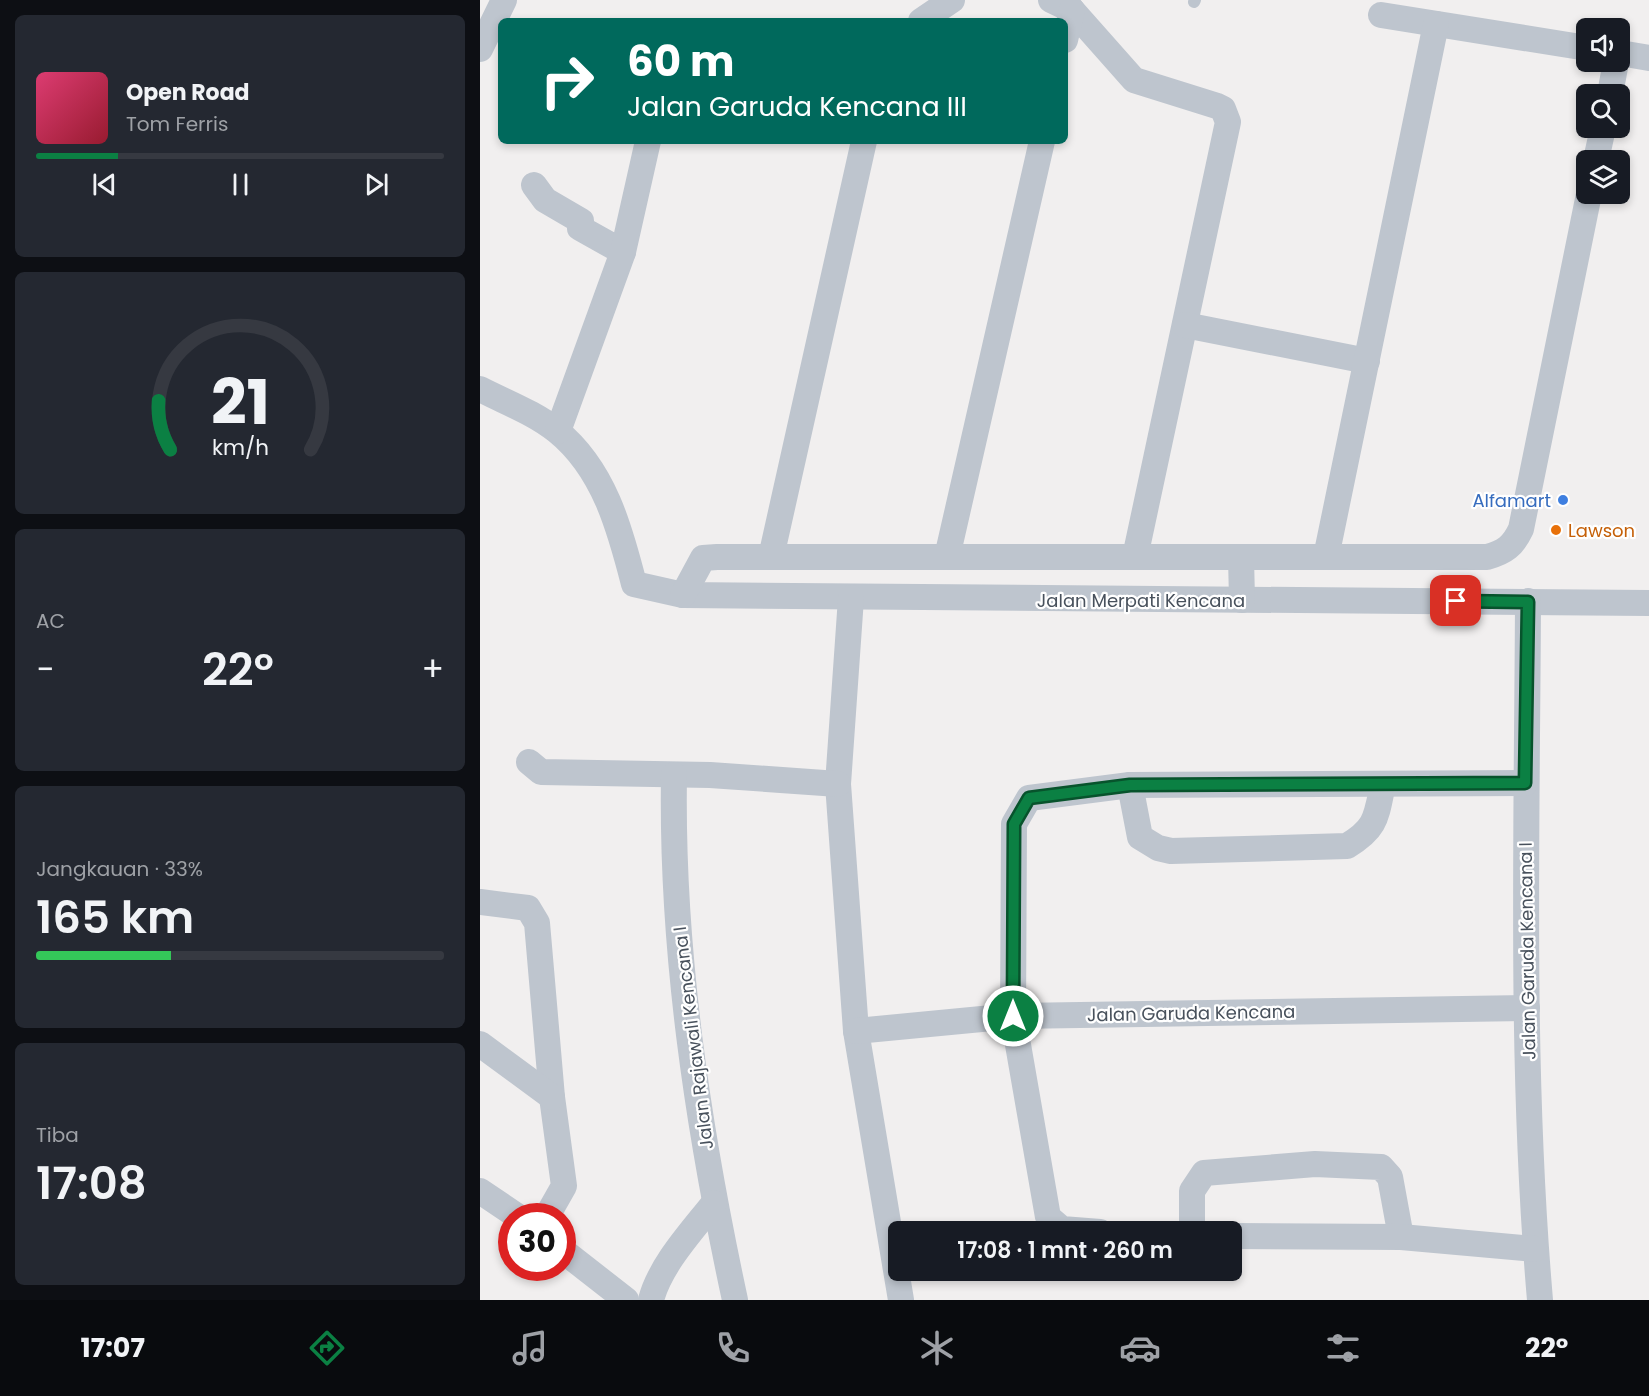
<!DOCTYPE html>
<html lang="id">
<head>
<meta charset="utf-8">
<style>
	:root { --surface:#171b24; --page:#242831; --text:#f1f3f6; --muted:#9ea1a6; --line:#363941; --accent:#0b8043 }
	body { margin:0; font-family:Poppins,sans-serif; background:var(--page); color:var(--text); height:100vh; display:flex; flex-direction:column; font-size:22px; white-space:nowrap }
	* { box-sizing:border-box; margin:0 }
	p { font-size:20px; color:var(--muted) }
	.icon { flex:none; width:33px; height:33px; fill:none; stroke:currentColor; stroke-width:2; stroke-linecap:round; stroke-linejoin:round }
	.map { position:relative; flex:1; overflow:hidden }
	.drawer { display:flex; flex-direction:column; gap:15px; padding:15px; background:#0d0f14; width:480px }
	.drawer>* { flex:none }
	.banner { position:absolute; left:18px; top:18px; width:570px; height:126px; border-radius:9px; box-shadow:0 3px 9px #0003; background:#00695c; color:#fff; overflow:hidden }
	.tools { position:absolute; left:1096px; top:18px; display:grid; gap:12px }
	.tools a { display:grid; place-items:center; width:54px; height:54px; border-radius:9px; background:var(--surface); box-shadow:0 3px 9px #0003; font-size:30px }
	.speed { position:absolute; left:18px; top:1203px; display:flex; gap:12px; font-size:30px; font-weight:700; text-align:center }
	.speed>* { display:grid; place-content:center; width:78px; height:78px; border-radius:50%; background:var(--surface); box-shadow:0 3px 9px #0003; line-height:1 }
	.speed .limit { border:9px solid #d22; background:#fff; color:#111 }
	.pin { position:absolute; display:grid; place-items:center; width:51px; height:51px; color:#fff; margin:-26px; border-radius:12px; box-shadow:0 3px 9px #0006 }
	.me { position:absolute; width:66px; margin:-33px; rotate:0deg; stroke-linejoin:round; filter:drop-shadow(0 0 4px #0008) }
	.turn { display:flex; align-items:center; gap:21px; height:126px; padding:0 30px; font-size:27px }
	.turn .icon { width:78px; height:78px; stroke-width:2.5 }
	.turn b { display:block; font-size:42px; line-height:51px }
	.big { font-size:45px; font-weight:600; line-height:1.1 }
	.drawer .widget { flex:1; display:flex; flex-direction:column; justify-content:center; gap:9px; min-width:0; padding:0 21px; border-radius:9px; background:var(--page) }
	.drawer .dial { align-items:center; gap:0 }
	.dial svg { height:156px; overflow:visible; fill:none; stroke:var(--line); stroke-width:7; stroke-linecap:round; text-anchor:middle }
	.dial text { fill:var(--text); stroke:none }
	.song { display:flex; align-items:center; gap:18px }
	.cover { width:72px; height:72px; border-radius:9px; background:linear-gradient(135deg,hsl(340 70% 55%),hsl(350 70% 35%)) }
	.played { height:6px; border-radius:3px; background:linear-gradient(90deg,var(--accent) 20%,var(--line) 20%) }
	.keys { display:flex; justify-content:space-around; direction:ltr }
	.heat { display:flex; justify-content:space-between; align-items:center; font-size:33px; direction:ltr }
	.charge { height:9px; border-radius:4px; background:linear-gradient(90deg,#34c759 33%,var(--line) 0) }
	.trip { position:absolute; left:408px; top:1221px; width:354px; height:60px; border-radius:9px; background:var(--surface); box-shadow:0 3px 9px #0003; font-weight:600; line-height:60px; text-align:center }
	.dock { display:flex; height:96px; justify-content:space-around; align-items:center; background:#090b0e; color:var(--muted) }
	.dock .icon { width:42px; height:42px }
	.dock .current { color:var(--accent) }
	.dock b { font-size:27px; color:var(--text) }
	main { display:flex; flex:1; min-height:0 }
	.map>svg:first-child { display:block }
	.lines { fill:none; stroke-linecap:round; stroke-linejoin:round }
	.service { stroke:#bec5ce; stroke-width:12 }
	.minor { stroke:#bec5ce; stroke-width:26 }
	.route-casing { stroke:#07532c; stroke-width:15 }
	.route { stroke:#0b8043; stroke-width:10 }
	.shop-dot { fill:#3f7fe0; stroke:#fff; stroke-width:2 }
	.food-dot { fill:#e8710a; stroke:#fff; stroke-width:2 }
	.labels { text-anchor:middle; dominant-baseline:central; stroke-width:4.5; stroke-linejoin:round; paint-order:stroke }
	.shop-label { font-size:18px; fill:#366cbe; stroke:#fff; text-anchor:end }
	.food-label { font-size:18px; fill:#c56008; stroke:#fff; text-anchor:start }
	.street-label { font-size:18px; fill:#48515c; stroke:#fff }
</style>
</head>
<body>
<main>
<section class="drawer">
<div class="widget">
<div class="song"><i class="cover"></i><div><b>Open Road</b><p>Tom Ferris</p></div></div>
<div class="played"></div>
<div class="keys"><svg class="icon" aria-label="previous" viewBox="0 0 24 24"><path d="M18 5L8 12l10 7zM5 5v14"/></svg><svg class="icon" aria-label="pause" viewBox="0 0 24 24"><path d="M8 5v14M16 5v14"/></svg><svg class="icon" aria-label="next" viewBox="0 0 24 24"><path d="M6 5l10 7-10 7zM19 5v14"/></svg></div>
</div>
<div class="widget dial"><svg viewBox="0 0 100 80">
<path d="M14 69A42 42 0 1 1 86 69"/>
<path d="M14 69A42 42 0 0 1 8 44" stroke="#0b8043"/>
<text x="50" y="56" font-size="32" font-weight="700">21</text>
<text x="50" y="72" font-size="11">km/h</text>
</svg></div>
<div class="widget"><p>AC</p>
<div class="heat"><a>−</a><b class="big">22°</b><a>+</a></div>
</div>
<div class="widget"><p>Jangkauan · 33%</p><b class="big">165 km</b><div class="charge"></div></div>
<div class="widget"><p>Tiba</p><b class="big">17:08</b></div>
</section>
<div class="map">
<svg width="1169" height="1300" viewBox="0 0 1169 1300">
	<rect width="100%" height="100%" fill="#f1efef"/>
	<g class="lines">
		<path class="service" d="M 714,2 L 715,0"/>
		<g class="minor">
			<path d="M 571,0 L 592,10 L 654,80 L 737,106 L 743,109 L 748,122 L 655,557"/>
			<path d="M 901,15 L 1107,48"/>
			<path d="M 441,21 L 472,0"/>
			<path d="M 585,40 L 592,10"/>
			<path d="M 0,49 L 24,0"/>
			<path d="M 1140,53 L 1169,58"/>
			<path d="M 1130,94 L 1136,62"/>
			<path d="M 1116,160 L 1123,128"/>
			<path d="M 54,185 L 65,200 L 101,221 L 100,228 L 143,252"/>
			<path d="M 705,325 L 887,361"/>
			<path d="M 0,389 C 25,402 55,413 77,431 C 124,469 140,529 154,584 L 203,595 L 1169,603"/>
			<path d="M 78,431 L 143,252 L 168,141"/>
			<path d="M 291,557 L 384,141"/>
			<path d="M 467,557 L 562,141"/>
			<path d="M 761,557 L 762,600"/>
			<path d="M 846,557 L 956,24"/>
			<path d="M 203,595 L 223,558 L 237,557 L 1007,557 C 1025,552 1033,546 1041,529 L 1109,194"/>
			<path d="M 371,598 L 358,784 L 376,1031 L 421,1300"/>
			<path d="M 1048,601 C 1047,834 1040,1068 1060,1300"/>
			<path d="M 49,762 L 61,772 L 230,775 L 358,784"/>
			<path d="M 194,775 C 191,950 218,1128 255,1300"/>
			<path d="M 650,785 L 660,837 L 678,848 L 691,851 L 867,846 C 897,828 896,817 903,784"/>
			<path d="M 0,902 L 48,908 L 57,923 L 72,1097 L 84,1186 L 67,1216"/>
			<path d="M 376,1031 L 533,1016 L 1047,1008"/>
			<path d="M 0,1044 L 72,1097"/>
			<path d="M 0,1191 L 37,1216"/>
			<path d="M 620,1232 L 582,1229 L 568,1217 L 533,1016 L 534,824 L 549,798 L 650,785 L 1045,783"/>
			<path d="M 712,1232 L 712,1191 L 724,1173 L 835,1164 L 901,1167 L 910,1177 L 921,1237"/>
			<path d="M 752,1236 L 921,1237 L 1055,1249"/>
			<path d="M 82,1250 L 146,1300"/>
			<path d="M 171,1300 C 180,1265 212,1231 234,1203"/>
		</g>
	</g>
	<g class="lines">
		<g class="route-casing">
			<path id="route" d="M 533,1016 L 534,824 L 549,798 L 650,785 L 1045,783 L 1048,602 L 976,601"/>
		</g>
		<use href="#route" class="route"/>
	</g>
	<circle class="shop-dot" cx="1083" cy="500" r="6"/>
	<circle class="food-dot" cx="1076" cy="530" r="6"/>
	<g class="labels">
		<g class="shop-label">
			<text x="1071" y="500">Alfamart</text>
		</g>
		<g class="food-label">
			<text x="1088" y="530">Lawson</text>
		</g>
		<g class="street-label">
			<text x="661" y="600">Jalan Merpati Kencana</text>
			<text transform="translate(1047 951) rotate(-91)">Jalan Garuda Kencana I</text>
			<text transform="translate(711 1013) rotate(-1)">Jalan Garuda Kencana</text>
			<text transform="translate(213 1038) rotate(-97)">Jalan Rajawali Kencana I</text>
		</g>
	</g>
</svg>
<div class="tools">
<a><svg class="icon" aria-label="sound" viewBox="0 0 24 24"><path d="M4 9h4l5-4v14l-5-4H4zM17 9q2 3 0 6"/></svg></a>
<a><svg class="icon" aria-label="search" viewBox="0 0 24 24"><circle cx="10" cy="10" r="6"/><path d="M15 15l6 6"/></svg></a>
<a><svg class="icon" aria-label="layers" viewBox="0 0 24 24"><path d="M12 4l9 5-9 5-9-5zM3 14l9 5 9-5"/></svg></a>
</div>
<div class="speed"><div class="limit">30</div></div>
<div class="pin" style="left:976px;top:601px;background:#d93025"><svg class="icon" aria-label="arrive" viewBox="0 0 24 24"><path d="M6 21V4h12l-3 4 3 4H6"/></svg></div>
<svg class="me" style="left:533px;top:1016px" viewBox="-20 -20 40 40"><circle r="17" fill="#0b8043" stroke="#fff" stroke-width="3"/><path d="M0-11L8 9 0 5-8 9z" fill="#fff"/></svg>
<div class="trip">17:08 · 1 mnt · 260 m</div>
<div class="banner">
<div class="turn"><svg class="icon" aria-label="right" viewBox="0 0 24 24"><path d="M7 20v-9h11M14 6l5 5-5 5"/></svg><div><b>60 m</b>Jalan Garuda Kencana III</div></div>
</div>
</div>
</main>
<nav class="dock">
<b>17:07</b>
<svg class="icon current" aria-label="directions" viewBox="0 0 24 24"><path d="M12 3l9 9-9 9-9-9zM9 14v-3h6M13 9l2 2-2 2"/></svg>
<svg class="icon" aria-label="music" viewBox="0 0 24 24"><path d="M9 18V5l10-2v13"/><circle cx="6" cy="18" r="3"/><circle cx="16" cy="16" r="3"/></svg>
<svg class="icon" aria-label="phone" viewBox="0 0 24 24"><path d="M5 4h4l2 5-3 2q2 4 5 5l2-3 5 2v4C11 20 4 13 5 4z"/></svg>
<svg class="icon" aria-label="climate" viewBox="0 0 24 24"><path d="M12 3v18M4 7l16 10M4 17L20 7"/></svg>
<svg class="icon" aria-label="car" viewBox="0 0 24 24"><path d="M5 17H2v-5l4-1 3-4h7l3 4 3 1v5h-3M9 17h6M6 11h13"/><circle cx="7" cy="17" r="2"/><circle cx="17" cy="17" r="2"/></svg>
<svg class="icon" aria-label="filters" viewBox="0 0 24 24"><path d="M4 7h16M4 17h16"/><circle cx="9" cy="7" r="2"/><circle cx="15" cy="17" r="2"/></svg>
<b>22°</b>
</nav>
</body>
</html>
